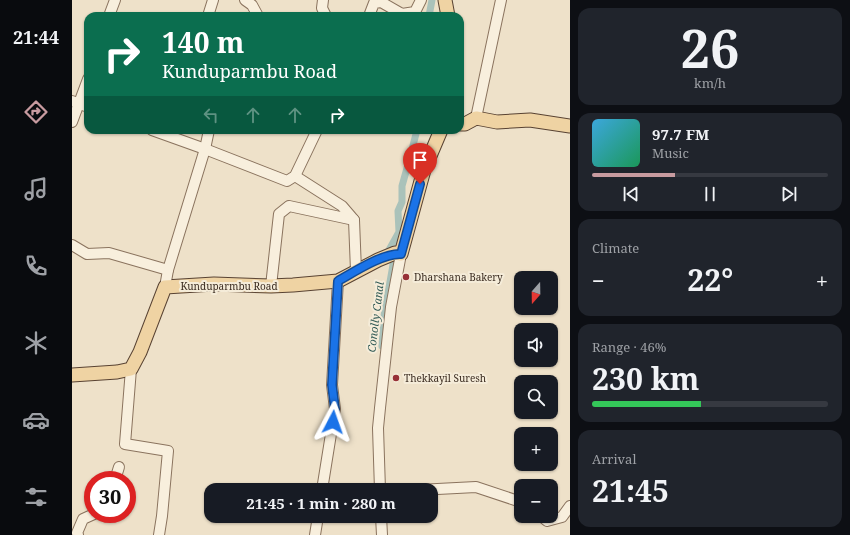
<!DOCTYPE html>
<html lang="en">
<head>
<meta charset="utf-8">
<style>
	:root { --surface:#171b24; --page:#20242c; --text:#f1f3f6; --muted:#9ea1a6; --line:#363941; --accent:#c89ba0 }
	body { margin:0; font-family:"Noto Serif",serif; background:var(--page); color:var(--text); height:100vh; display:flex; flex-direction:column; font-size:15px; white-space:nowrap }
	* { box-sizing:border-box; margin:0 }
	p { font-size:13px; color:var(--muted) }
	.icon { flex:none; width:22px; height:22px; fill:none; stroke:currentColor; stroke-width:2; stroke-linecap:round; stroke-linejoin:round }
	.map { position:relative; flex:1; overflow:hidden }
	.drawer { display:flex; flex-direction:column; gap:8px; padding:8px; background:#0d0f14; width:280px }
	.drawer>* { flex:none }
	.hud { position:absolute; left:12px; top:12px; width:380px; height:122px; border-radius:12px; box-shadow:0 1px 3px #0004; background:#0b6e4f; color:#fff; overflow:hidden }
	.needle { width:26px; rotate:200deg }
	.buttons { position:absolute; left:442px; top:271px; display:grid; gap:8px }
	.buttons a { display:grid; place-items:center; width:44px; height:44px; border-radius:8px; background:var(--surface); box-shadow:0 1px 3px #0004; font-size:20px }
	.speed { position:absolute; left:12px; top:471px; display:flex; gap:8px; font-size:20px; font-weight:700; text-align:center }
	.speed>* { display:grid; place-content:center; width:52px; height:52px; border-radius:50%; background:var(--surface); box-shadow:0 1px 3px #0004; line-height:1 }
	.speed .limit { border:6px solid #d22; background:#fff; color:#111 }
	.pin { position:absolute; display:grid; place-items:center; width:34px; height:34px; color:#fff; margin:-41px -17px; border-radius:50% 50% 50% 0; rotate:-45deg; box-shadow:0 0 4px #0007 }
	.pin .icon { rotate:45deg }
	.me { position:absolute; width:44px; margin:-22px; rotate:4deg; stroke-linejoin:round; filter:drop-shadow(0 0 3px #0008) }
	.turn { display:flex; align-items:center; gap:14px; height:84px; padding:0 12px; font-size:18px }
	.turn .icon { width:52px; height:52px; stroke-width:2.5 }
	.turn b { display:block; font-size:28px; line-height:34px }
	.lanes { display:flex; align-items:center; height:38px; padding:0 12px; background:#0003; justify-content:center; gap:20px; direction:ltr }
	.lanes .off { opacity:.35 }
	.big { font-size:30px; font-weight:700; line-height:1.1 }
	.drawer .card { flex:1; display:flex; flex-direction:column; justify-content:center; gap:6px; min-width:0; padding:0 14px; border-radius:12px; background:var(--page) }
	.drawer .dial { align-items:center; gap:0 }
	.dial b { font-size:52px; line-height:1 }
	.song { display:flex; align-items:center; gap:12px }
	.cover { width:48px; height:48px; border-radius:6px; background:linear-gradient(135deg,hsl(200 70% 55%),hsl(150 70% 35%)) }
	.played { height:4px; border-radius:2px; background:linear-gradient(90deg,var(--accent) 35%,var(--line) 35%) }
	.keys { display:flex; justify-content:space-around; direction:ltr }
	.heat { display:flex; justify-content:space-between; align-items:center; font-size:22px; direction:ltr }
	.charge { height:6px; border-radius:3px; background:linear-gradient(90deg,#34c759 46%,var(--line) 0) }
	.trip { position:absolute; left:132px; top:483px; width:234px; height:40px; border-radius:12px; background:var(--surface); box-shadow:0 1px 3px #0004; font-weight:700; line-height:40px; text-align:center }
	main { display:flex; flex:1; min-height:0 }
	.menu { display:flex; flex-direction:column; width:72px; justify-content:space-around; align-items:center; background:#090b0e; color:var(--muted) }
	.menu .icon { width:28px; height:28px }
	.menu .selected { color:var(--accent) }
	.menu b { font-size:18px; color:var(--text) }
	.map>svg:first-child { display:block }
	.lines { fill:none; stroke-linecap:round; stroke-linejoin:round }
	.canal { stroke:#aac2ba; stroke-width:7 }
	.minor-casing { stroke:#8a735e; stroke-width:12 }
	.major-casing { stroke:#584232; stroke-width:15 }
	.minor { stroke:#f8efdd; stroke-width:10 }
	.major { stroke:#efd3a3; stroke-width:13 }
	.route-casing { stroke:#114b97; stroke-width:10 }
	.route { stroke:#1a73e8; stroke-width:7 }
	.poi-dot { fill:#973036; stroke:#f5ecd9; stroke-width:1.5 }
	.labels { text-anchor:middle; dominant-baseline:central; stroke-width:4; stroke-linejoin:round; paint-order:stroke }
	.poi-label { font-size:10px; fill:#3b2c21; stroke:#f5ecd9; text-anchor:start }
	.street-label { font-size:10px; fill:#3b2c21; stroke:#f5ecd9 }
	.water-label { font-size:11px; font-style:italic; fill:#315a55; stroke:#f5ecd9 }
</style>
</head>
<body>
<main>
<nav class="menu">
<b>21:44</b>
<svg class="icon selected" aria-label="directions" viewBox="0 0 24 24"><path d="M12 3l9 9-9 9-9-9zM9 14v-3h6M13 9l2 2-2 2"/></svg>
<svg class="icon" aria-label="music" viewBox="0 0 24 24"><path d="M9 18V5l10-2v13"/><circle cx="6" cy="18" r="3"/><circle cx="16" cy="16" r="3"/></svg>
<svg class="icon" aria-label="phone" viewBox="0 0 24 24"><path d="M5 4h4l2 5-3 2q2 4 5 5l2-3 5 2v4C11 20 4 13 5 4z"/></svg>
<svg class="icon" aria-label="climate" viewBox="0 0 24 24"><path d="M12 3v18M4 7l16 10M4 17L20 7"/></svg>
<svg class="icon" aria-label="car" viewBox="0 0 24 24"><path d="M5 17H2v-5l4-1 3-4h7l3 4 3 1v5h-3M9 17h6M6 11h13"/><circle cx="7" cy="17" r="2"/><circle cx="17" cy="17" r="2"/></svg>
<svg class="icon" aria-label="filters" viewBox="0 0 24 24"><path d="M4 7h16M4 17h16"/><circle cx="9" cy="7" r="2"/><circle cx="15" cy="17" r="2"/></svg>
</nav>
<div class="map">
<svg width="498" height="535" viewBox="0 0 498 535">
	<rect width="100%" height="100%" fill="#eee1c9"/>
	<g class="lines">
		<g class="canal">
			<path d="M 357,16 L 360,0"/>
			<path d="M 310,346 L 312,316 L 322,259 L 317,250 L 327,232 L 326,211 L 330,202 L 330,186 L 337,161 L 345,130"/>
		</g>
		<g class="minor-casing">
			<g id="minor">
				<path d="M 173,0 L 180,5 L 186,16"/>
				<path d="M 251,0 L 250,8 L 254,16"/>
				<path d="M 37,16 L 43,0"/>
				<path d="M 136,16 L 141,0"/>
				<path d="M 297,16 L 302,3 L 309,2 L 330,14 L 343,12 L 349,0"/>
				<path d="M 0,101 L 16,107"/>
				<path d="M 404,118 L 429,0"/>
				<path d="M 0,122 L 16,79"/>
				<path d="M 80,130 L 133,149 L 215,181 L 223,176 L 245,130"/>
				<path d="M 223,176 L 270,206 L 282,220 L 284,271"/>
				<path d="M 0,245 L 15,254 L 37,253 L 96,270"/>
				<path d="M 199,286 L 207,214 L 217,206 L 282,220"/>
				<path d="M 93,287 L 96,270 L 133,149 L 137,130"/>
				<path d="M 59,369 L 53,444 L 96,451 L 90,516 L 87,535"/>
				<path d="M 43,480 L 47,467"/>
				<path d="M 250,490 L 263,409 L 260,385 L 266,281"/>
				<path d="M 308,490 L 306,428 L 308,408 L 319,307 L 329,254"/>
				<path d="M 346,490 L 404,487 L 449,502"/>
				<path d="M 309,516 L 310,535"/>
				<path d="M 469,516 L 475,521 L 490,517 L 498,506"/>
				<path d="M 6,535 L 5,533 L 11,519 L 22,514"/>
				<path d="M 243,535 L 246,516"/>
			</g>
		</g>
		<g class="major-casing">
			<g id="major">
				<path d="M 373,0 L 376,16"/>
				<path d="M 388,124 L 393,124 L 404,118 L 425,122 L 458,120 L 498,126"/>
				<path d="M 0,375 L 45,372 L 59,369 L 68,352 L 93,287 L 142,284 L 199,286 L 221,285 L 266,281 L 306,260 L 323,253 L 329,254 L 352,170 L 369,130"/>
			</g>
		</g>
		<use href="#minor" class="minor"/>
		<use href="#major" class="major"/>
	</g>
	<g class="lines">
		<g class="route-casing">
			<path id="route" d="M 261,422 L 263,409 L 260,385 L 266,281 C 282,272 311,253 329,254 L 348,184"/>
		</g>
		<use href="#route" class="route"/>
	</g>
	<g class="poi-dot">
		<circle cx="334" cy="277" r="4"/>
		<circle cx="324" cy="378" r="4"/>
	</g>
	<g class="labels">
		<g class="poi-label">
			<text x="342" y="277">Dharshana Bakery</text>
			<text x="332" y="378">Thekkayil Suresh</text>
		</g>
		<g class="street-label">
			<text x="157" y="286">Kunduparmbu Road</text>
		</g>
		<g class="water-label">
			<text transform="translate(303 317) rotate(-83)">Conolly Canal</text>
		</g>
	</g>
</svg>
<div class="buttons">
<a><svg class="needle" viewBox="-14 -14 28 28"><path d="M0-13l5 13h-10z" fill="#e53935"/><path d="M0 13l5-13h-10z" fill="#9ea1a6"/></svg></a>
<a><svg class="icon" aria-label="sound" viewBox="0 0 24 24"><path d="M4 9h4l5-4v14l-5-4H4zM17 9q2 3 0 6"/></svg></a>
<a><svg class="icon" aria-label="search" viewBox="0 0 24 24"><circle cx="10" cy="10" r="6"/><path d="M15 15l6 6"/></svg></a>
<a>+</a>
<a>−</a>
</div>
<div class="speed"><div class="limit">30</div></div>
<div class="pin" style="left:348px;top:184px;background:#d93025"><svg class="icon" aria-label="arrive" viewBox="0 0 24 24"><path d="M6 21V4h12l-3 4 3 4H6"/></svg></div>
<svg class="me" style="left:261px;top:422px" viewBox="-20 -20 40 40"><path d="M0-17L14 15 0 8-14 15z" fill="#1a73e8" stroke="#fff" stroke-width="4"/></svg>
<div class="trip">21:45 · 1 min · 280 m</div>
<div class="hud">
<div class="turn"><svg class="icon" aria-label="right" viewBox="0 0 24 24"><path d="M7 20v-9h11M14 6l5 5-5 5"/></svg><div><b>140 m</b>Kunduparmbu Road</div></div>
<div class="lanes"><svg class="icon off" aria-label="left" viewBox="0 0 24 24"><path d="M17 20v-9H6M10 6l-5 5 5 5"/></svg><svg class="icon off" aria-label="ahead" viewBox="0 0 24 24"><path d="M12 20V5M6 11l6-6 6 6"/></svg><svg class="icon off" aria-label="ahead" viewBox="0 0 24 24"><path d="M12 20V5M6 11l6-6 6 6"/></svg><svg class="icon" aria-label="right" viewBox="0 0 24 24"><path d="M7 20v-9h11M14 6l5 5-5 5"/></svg></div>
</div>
</div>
<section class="drawer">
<div class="card dial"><b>26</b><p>km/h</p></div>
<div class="card">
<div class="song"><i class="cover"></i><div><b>97.7 FM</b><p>Music</p></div></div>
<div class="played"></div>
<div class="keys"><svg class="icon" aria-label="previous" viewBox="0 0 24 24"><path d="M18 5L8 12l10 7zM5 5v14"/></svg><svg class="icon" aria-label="pause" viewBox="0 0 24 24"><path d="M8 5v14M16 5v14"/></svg><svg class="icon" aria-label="next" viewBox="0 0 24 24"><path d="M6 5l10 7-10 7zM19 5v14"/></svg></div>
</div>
<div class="card"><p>Climate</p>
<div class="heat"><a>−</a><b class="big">22°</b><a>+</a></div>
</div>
<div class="card"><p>Range · 46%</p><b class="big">230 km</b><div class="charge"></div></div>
<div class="card"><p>Arrival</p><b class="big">21:45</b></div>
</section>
</main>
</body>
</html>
